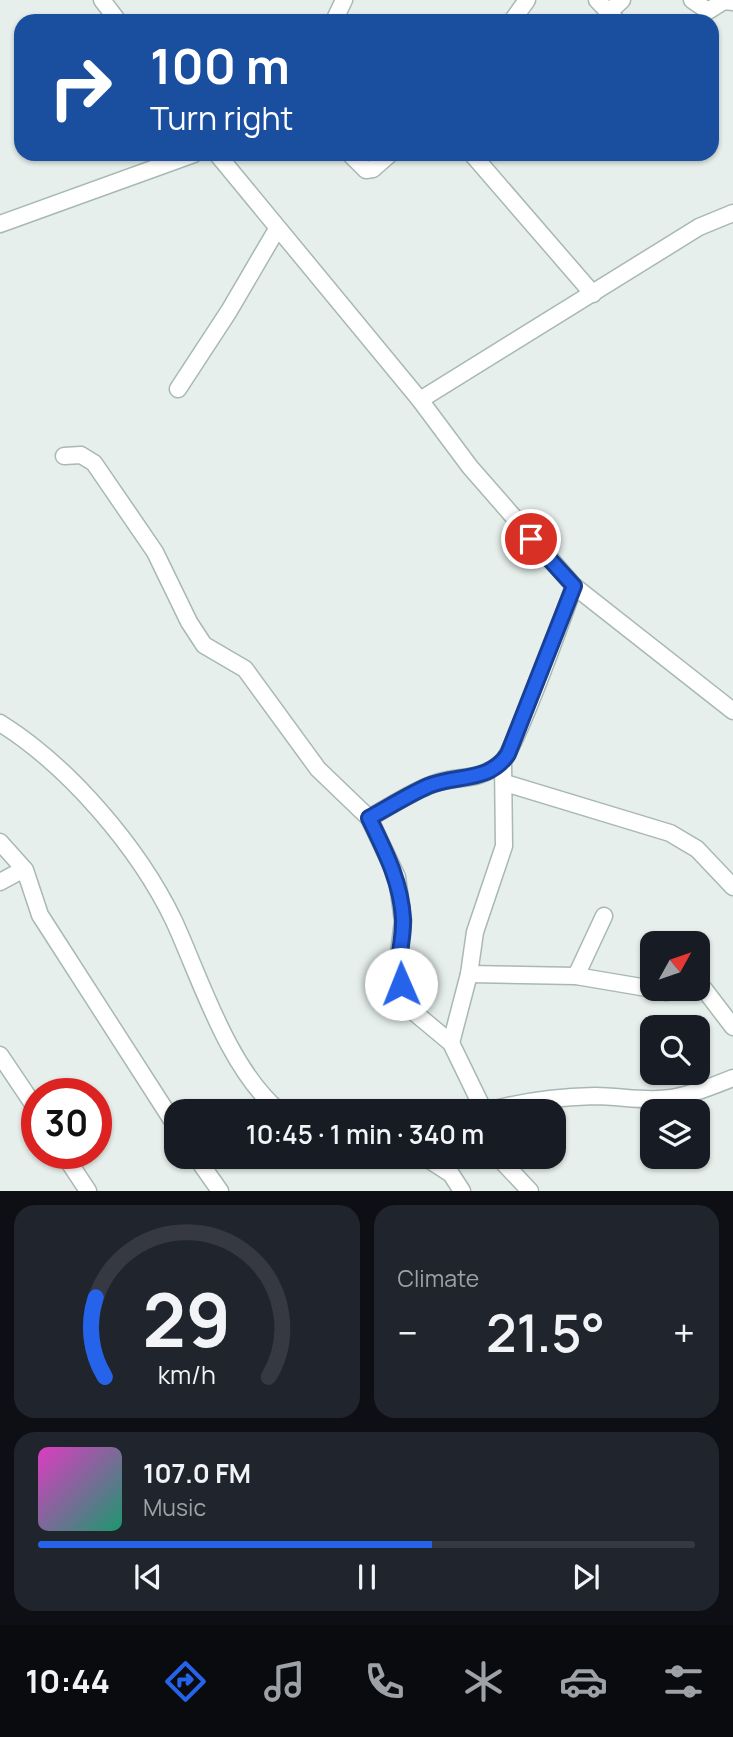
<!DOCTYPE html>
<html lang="en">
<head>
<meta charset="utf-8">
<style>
	:root { --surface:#171b24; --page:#20242c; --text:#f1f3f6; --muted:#9ea1a6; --line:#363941; --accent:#2563eb }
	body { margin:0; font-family:Manrope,sans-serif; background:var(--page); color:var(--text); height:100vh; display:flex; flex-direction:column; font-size:26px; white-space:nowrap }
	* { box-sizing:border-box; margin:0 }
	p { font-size:23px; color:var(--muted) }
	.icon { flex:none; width:38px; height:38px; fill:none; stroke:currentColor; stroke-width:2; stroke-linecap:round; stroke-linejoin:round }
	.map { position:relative; height:1191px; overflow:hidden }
	.panel { display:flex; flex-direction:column; gap:14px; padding:14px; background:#0d0f14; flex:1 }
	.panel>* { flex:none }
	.top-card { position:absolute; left:14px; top:14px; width:705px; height:147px; border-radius:21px; box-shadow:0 2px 5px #0004; background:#1a4fa0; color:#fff; overflow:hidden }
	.needle { width:46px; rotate:50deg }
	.buttons { position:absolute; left:640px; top:931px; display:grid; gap:14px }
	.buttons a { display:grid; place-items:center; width:70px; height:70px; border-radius:14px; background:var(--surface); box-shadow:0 2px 5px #0004; font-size:35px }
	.speed { position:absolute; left:21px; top:1078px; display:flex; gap:14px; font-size:35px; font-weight:700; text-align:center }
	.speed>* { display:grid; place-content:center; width:91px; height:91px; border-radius:50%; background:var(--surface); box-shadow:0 2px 5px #0004; line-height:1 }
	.speed .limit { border:10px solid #d22; background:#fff; color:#111 }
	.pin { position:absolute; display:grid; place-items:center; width:60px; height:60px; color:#fff; margin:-30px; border:4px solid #fff; border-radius:50%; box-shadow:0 2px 7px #0007 }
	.me { position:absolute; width:77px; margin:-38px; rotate:359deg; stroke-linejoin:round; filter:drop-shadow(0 0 5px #0008) }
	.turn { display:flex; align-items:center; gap:24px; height:147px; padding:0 21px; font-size:32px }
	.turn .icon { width:91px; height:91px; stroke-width:2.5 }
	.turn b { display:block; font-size:49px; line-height:60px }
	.big { font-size:52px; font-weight:600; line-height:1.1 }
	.panel .tile { flex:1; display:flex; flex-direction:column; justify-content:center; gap:10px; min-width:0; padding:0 24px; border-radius:21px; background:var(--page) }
	.panel .dial { align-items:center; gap:0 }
	.dial svg { height:182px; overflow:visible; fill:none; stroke:var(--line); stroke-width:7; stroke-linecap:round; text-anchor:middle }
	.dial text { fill:var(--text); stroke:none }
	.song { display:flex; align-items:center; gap:21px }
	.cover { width:84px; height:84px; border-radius:10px; background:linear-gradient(135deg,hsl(310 70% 55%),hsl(160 70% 35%)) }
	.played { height:7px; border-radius:4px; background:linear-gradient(90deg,var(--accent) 60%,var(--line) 60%) }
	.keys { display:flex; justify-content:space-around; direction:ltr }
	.heat { display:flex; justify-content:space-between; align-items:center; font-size:38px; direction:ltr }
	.panel .tiles { flex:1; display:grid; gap:14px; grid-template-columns:1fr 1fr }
	.tile:last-child { grid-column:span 2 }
	.trip { position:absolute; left:164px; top:1099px; width:402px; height:70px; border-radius:21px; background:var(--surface); box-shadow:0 2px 5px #0004; font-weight:600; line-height:70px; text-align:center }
	.tabs { display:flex; height:112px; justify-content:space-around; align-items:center; background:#090b0e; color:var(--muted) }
	.tabs .icon { width:49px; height:49px }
	.tabs .active { color:var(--accent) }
	.tabs b { font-size:32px; color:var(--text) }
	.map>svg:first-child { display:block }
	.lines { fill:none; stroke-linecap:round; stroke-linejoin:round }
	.minor-casing { stroke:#a8b8b2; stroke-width:19 }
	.minor { stroke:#fff; stroke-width:16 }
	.route-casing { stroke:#184099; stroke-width:18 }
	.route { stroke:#2563eb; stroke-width:12 }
</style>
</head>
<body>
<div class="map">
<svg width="733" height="1191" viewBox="0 0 733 1191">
	<rect width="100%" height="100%" fill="#e6efeb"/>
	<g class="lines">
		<g class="minor-casing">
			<g id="minor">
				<path d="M 102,0 L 118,21"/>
				<path d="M 597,0 L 617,21"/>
				<path d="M 692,0 L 708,11 L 724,1 L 733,2"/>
				<path d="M 609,12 L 622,0"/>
				<path d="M 334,21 L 344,0"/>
				<path d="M 512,21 L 527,0"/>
				<path d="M 217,154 L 420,400 L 470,467 L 574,586 L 733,711"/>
				<path d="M 350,154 L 366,170 L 373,169 L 390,154"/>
				<path d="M 472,154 L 593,294"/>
				<path d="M 0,224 L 194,154"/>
				<path d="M 178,389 L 229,311 L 277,229"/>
				<path d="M 420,400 L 699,227 L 733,213"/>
				<path d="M 64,456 L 81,455 L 94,463 L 155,552 L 189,622 L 204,645 L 245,669 L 318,769 L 369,818 L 397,877 L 403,921 L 397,969 L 404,998 L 415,1013 L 451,1043 L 484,1111"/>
				<path d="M 0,723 C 69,766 139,848 174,921 C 201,980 228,1068 279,1111"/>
				<path d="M 505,783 L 670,833 L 697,849 L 733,887"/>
				<path d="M 369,818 C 391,806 412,791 436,783 C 459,775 478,782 501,763 C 515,751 564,614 574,586"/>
				<path d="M 0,842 L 25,870 L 40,915 L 177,1128"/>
				<path d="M 0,882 L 24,869"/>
				<path d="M 469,974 L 576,976 L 604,916"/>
				<path d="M 576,976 L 653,989"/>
				<path d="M 698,987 L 704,989 L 733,1027"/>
				<path d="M 654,989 L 666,992 L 677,989"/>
				<path d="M 451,1043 L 469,974 L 475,932 L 504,846 L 503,762"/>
				<path d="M 0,1055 L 37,1110"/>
				<path d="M 488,1111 C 522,1101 559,1097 595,1096 C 621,1096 645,1102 671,1098 C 693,1094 713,1086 733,1078"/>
				<path d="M 63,1153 L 88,1191"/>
				<path d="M 196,1157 L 220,1191"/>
				<path d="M 397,1157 L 407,1157"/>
				<path d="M 430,1157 L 431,1161 L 451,1174 L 462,1191"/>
				<path d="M 498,1157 L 530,1191"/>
			</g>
		</g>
		<use href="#minor" class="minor"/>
	</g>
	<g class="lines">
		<g class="route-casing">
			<path id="route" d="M 401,984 C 395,961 404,942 403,919 C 401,882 385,851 369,818 C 389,807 408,795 428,786 C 456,774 489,783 508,754 L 574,586 L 531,539"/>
		</g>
		<use href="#route" class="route"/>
	</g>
</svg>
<div class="buttons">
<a><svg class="needle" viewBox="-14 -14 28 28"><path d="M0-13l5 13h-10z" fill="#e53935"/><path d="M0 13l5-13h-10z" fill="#9ea1a6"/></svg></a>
<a><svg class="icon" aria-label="search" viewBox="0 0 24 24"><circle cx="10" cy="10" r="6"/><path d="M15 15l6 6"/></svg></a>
<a><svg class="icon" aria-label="layers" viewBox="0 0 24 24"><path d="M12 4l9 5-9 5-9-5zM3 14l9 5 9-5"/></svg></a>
</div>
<div class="speed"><div class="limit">30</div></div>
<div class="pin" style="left:531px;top:539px;background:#d93025"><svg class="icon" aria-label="arrive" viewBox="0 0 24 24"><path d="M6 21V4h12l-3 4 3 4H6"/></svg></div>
<svg class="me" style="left:401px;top:984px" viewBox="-20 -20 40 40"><circle r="19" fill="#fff"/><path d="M0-13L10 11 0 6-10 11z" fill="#2563eb"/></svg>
<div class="trip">10:45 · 1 min · 340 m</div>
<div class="top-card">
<div class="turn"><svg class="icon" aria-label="right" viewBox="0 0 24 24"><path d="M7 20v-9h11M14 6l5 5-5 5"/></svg><div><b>100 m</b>Turn right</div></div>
</div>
</div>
<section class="panel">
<div class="tiles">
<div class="tile dial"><svg viewBox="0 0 100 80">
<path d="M14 69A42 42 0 1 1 86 69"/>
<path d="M14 69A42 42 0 0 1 10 34" stroke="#2563eb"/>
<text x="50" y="56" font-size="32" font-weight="700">29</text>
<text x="50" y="72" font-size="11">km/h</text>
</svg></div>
<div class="tile"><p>Climate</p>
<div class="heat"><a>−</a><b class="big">21.5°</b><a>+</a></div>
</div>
<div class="tile">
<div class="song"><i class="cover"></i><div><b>107.0 FM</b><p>Music</p></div></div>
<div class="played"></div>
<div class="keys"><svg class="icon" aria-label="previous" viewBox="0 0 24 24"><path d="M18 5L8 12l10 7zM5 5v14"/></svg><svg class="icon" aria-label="pause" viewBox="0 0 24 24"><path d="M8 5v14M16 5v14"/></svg><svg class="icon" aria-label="next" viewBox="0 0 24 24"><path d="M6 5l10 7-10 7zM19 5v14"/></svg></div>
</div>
</div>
</section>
<nav class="tabs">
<b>10:44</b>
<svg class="icon active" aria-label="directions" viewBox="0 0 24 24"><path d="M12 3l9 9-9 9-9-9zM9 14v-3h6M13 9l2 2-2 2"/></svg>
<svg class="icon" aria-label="music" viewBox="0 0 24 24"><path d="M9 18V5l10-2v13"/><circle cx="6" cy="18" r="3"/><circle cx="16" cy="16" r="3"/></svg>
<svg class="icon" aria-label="phone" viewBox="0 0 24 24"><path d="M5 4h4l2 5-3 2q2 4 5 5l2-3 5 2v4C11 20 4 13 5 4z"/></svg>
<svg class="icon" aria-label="climate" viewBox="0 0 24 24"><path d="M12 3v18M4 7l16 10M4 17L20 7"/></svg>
<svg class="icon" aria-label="car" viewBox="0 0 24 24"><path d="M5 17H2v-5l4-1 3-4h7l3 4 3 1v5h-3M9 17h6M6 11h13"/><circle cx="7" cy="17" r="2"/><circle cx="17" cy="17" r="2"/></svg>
<svg class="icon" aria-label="filters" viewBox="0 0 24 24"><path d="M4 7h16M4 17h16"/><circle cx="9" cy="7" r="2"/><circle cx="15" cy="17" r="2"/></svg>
</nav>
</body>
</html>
